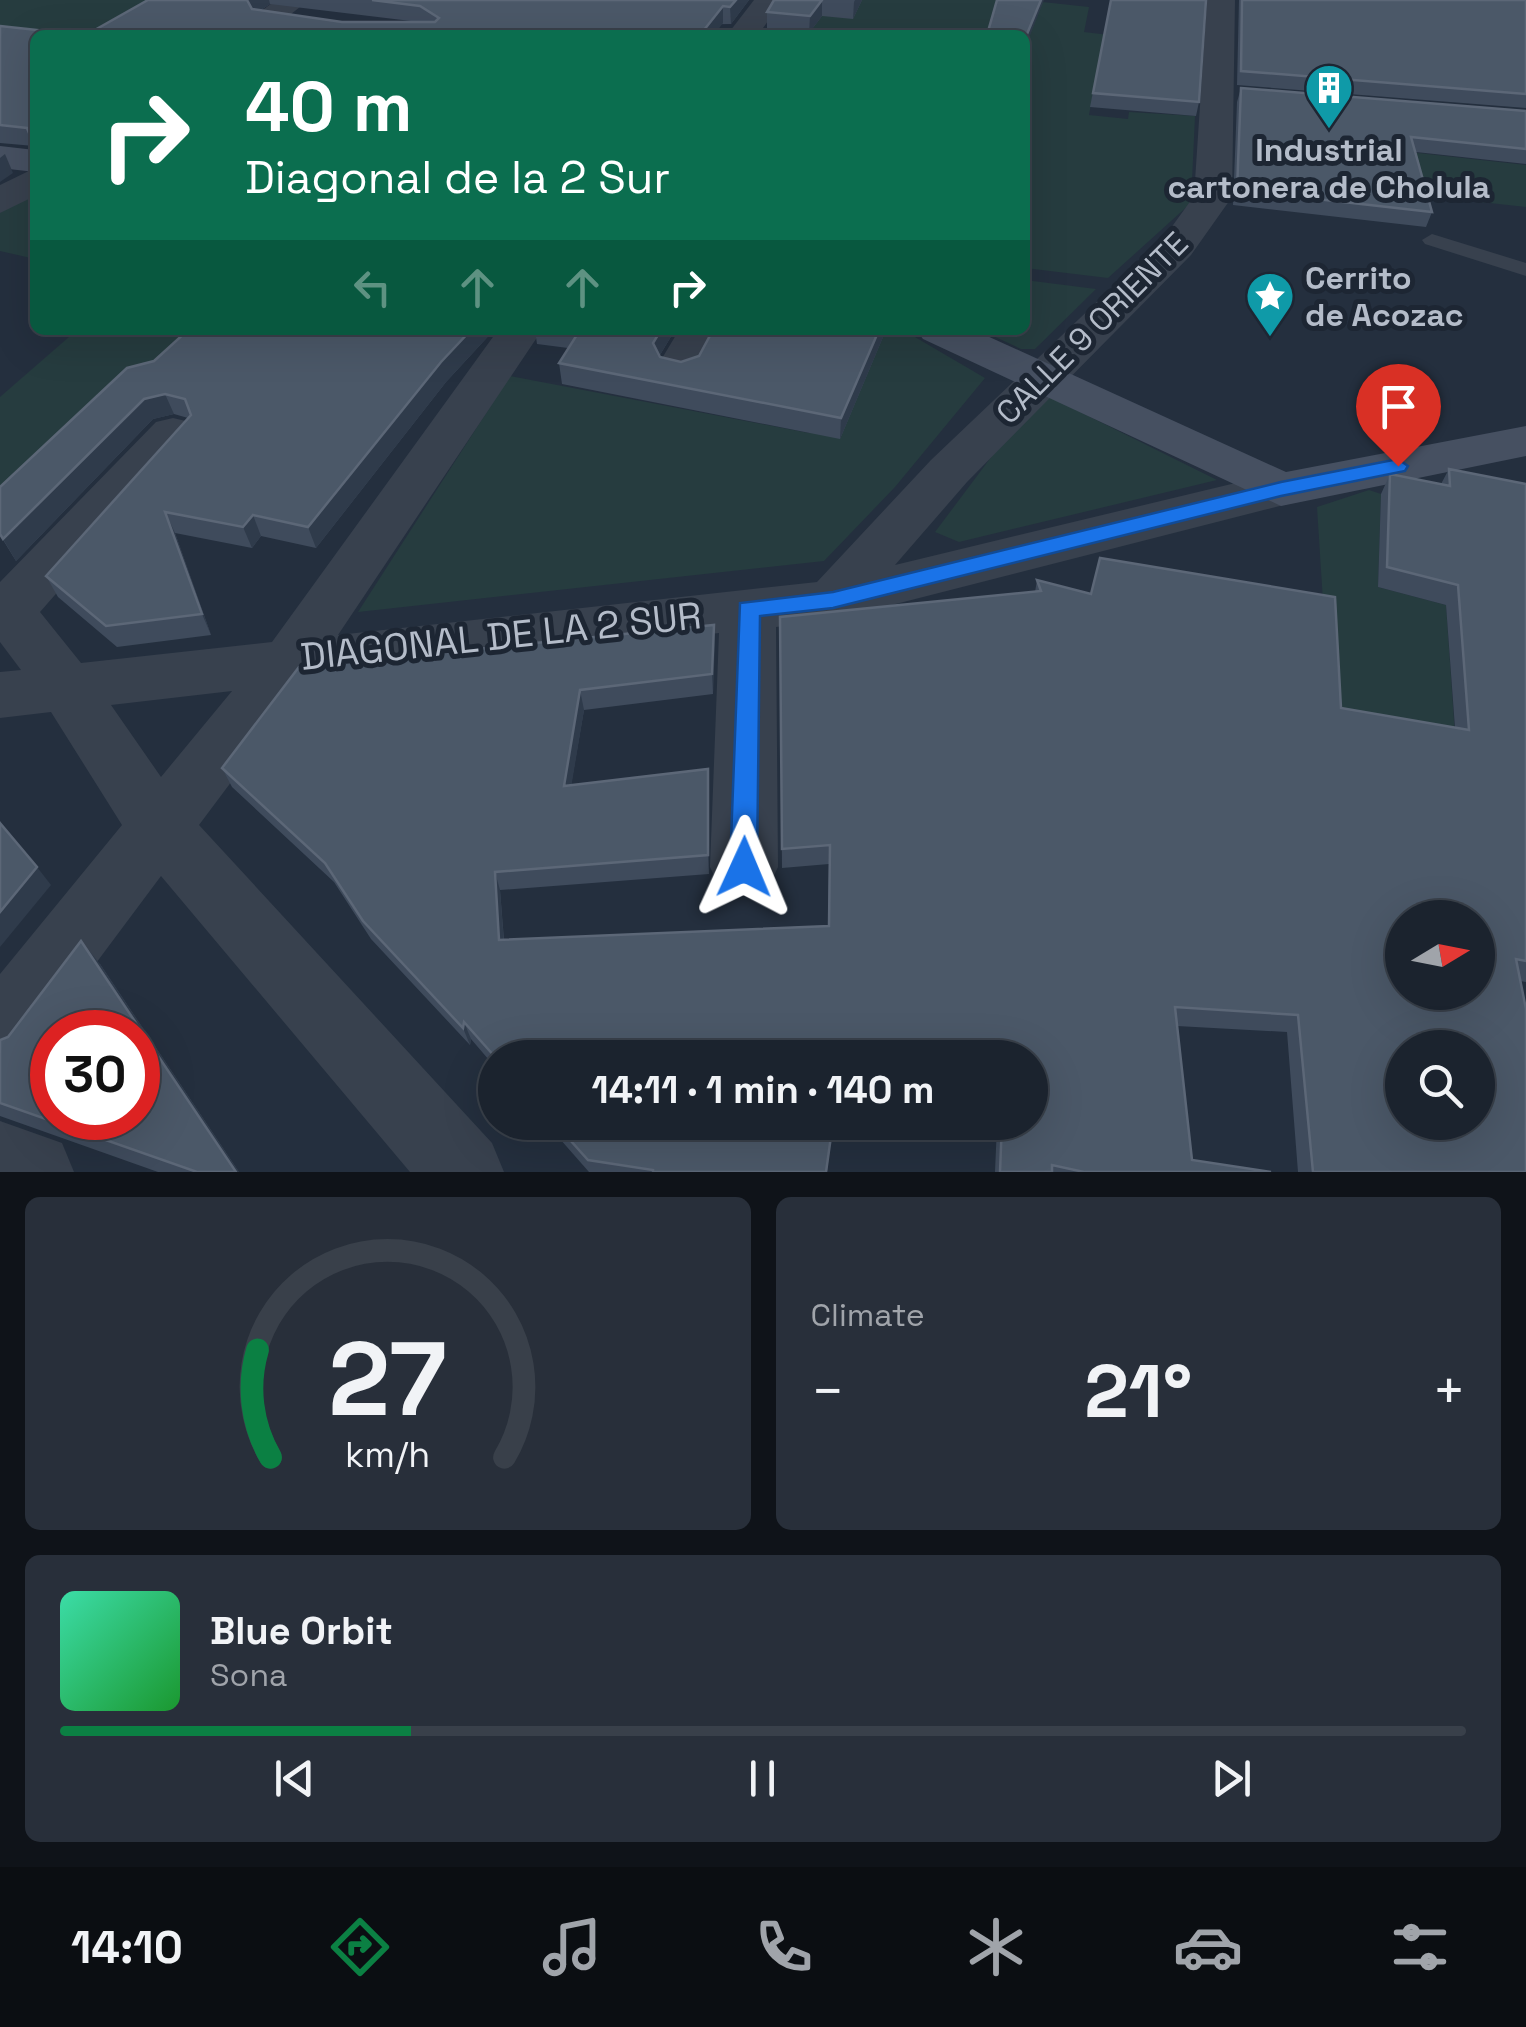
<!DOCTYPE html>
<html lang="en">
<head>
<meta charset="utf-8">
<style>
	:root { --surface:#1b232e; --page:#282f3a; --text:#f1f3f6; --muted:#a0a4aa; --line:#39404a; --accent:#0b8043 }
	body { margin:0; font-family:"Space Grotesk",sans-serif; background:var(--page); color:var(--text); height:100vh; display:flex; flex-direction:column; font-size:38px; white-space:nowrap }
	* { box-sizing:border-box; margin:0 }
	p { font-size:32px; color:var(--muted) }
	.icon { flex:none; width:55px; height:55px; fill:none; stroke:currentColor; stroke-width:2; stroke-linecap:round; stroke-linejoin:round }
	.map { position:relative; height:1172px; overflow:hidden }
	.panel { display:flex; flex-direction:column; gap:25px; padding:25px; background:#0f1319; flex:1 }
	.panel>* { flex:none }
	.banner { position:absolute; left:30px; top:30px; width:1000px; height:305px; border-radius:15px; box-shadow:0 10px 40px #0002,0 0 0 2px var(--line); background:#0b6e4f; color:#fff; overflow:hidden }
	.needle { width:65px; rotate:80deg }
	.controls { position:absolute; left:1385px; top:900px; display:grid; gap:20px }
	.controls a { display:grid; place-items:center; width:110px; height:110px; border-radius:50%; background:var(--surface); box-shadow:0 10px 40px #0002,0 0 0 2px var(--line); font-size:50px }
	.speed { position:absolute; left:30px; top:1010px; display:flex; gap:20px; font-size:50px; font-weight:700; text-align:center }
	.speed>* { display:grid; place-content:center; width:130px; height:130px; border-radius:50%; background:var(--surface); box-shadow:0 10px 40px #0002,0 0 0 2px var(--line); line-height:1 }
	.speed .limit { border:15px solid #d22; background:#fff; color:#111 }
	.pin { position:absolute; display:grid; place-items:center; width:85px; height:85px; color:#fff; margin:-102px -42px; border-radius:50% 50% 50% 0; rotate:-45deg; box-shadow:0 0 10px #0007 }
	.pin .icon { rotate:45deg }
	.me { position:absolute; width:110px; margin:-55px; rotate:1deg; stroke-linejoin:round; filter:drop-shadow(0 0 8px #0008) }
	.turn { display:flex; align-items:center; gap:35px; height:210px; padding:0 50px; font-size:45px }
	.turn .icon { width:130px; height:130px; stroke-width:2.5 }
	.turn b { display:block; font-size:70px; line-height:85px }
	.lanes { display:flex; align-items:center; height:95px; padding:0 50px; background:#0003; justify-content:center; gap:50px; direction:ltr }
	.lanes .off { opacity:.35 }
	.big { font-size:75px; font-weight:600; line-height:1.1 }
	.panel .card { flex:1; display:flex; flex-direction:column; justify-content:center; gap:15px; min-width:0; padding:0 35px; border-radius:15px; background:var(--page) }
	.panel .dial { align-items:center; gap:0 }
	.dial svg { height:260px; overflow:visible; fill:none; stroke:var(--line); stroke-width:7; stroke-linecap:round; text-anchor:middle }
	.dial text { fill:var(--text); stroke:none }
	.song { display:flex; align-items:center; gap:30px }
	.cover { width:120px; height:120px; border-radius:15px; background:linear-gradient(135deg,hsl(160 70% 55%),hsl(130 70% 35%)) }
	.played { height:10px; border-radius:5px; background:linear-gradient(90deg,var(--accent) 25%,var(--line) 25%) }
	.keys { display:flex; justify-content:space-around; direction:ltr }
	.heat { display:flex; justify-content:space-between; align-items:center; font-size:55px; direction:ltr }
	.panel .tiles { flex:1; display:grid; gap:25px; grid-template-columns:1fr 1fr }
	.card:last-child { grid-column:span 2 }
	.trip { position:absolute; left:478px; top:1040px; width:570px; height:100px; border-radius:50px; background:var(--surface); box-shadow:0 10px 40px #0002,0 0 0 2px var(--line); font-weight:600; line-height:100px; text-align:center }
	.dock { display:flex; height:160px; justify-content:space-around; align-items:center; background:#0b0e12; color:var(--muted) }
	.dock .icon { width:70px; height:70px }
	.dock .selected { color:var(--accent) }
	.dock b { font-size:45px; color:var(--text) }
	.map>svg:first-child { display:block }
	.green { fill:#263c3f }
	.lines { fill:none; stroke-linecap:round; stroke-linejoin:round }
	.lane { fill:#38414e; fill-rule:evenodd }
	.street { fill:#38414e; fill-rule:evenodd }
	.secondary { fill:#465061; fill-rule:evenodd }
	.wall { fill:#3f4b5c; fill-rule:evenodd }
	.shaded-wall { fill:#2f3b4b }
	.building { fill:#4b5868; stroke:#5c6777; stroke-width:2.5; fill-rule:evenodd }
	.route { fill:#1a73e8; stroke:#114b97; stroke-width:2.5 }
	.labels { text-anchor:middle; dominant-baseline:central; stroke-width:10; stroke-linejoin:round; paint-order:stroke }
	.far-poi-label { font-size:32px; font-weight:bold; fill:#b4bcc9; stroke:#1d2633 }
	.far-street-label { font-size:32px; fill:#b4bcc9; stroke:#1d2633 }
	.street-label { font-size:38px; fill:#b4bcc9; stroke:#1d2633 }
</style>
</head>
<body>
<div class="map">
<svg width="1526" height="1172" viewBox="0 0 1526 1172">
	<rect width="100%" height="100%" fill="#242f3e"/>
	<g class="green">
		<path d="M 0,0 L 270,0 L 123,35 L 35,35 L 0,73 Z"/>
		<path d="M 779,0 L 1024,0 L 1089,7 L 1084,32 L 1118,36 L 1096,78 L 1089,115 L 1128,119 L 1129,112 L 1195,116 L 1191,203 L 1108,278 L 1025,268 L 1025,35 L 809,33 Z"/>
		<path d="M 1238,133 L 1526,165 L 1526,207 L 1417,195 Z"/>
		<path d="M 35,189 L 35,259 L 0,251 L 0,213 Z"/>
		<path d="M 1025,280 L 1096,289 L 1035,349 L 1021,349 L 989,334 L 990,330 L 1025,330 Z"/>
		<path d="M 77,330 L 192,330 L 0,520 L 0,397 Z"/>
		<path d="M 886,330 L 903,330 L 985,378 L 895,487 L 824,561 L 358,612 L 510,376 L 809,433 L 822,404 Z"/>
		<path d="M 1040,392 L 1217,480 L 959,542 L 935,532 Z"/>
		<path d="M 1369,490 L 1381,494 L 1378,587 L 1446,605 L 1456,750 L 1331,728 L 1317,507 Z"/>
	</g>
	<g class="lines">
		<path class="lane" d="M 1432,234 L 1526,263 L 1526,276 L 1425,244 L 1422,240 Z"/>
		<g class="street">
			<path d="M 276,0 L 309,0 L 264,35 L 229,35 Z"/>
			<path d="M 754,0 L 783,0 L 758,35 L 727,35 Z"/>
			<path d="M 1207,0 L 1235,0 L 1232,197 L 1191,255 L 967,482 L 895,565 L 1281,472 L 1299,477 L 1306,489 L 1299,501 L 833,620 L 776,627 L 778,867 L 768,888 L 744,896 L 720,888 L 710,867 L 719,633 L 306,682 L 199,825 L 492,1143 L 504,1172 L 410,1172 L 161,876 L 26,1057 L 0,1068 L 0,974 L 122,825 L 51,712 L 0,718 L 0,672 L 21,670 L 0,642 L 0,582 L 156,422 L 173,418 L 190,422 L 197,433 L 40,612 L 81,663 L 272,642 L 498,330 L 542,330 L 338,635 L 817,582 L 931,460 L 1163,239 L 1194,196 ZM 232,691 L 161,777 L 111,705 Z"/>
			<path d="M 35,168 L 35,196 L 0,213 L 0,185 Z"/>
			<path d="M 679,330 L 723,330 L 697,375 L 681,379 L 665,375 L 658,365 Z"/>
			<path d="M 0,1121 L 62,1143 L 74,1172 L 0,1172 Z"/>
		</g>
		<g class="secondary">
			<path d="M 0,146 L 35,150 L 35,172 L 0,168 Z"/>
			<path d="M 916,330 L 974,330 L 1286,472 L 1526,426 L 1526,456 L 1281,506 L 923,339 Z"/>
		</g>
	</g>
	<g class="wall">
		<path d="M 148,0 L 749,0 L 731,24 L 86,35 ZM 270,4 L 419,22 L 342,22 L 261,10 Z"/>
		<path d="M 774,0 L 862,0 L 853,19 L 822,16 L 809,33 L 767,28 L 767,12 Z"/>
		<path d="M 1111,0 L 1199,102 L 1196,116 L 1090,107 Z"/>
		<path d="M 1239,0 L 1526,0 L 1526,108 L 1237,85 Z"/>
		<path d="M 0,26 L 34,146 L 0,143 Z"/>
		<path d="M 1241,88 L 1526,111 L 1526,164 L 1416,152 L 1432,212 L 1426,227 L 1233,205 L 1237,102 Z"/>
		<path d="M 188,330 L 494,330 L 446,382 L 316,548 L 261,536 L 252,548 L 175,533 L 211,635 L 117,647 L 58,597 L 46,576 L 188,418 L 174,414 L 153,419 L 16,561 L 0,535 L 154,361 Z"/>
		<path d="M 535,330 L 675,330 L 660,355 L 660,357 L 681,362 L 886,330 L 840,439 L 562,384 L 559,363 L 568,348 L 537,344 Z"/>
		<path d="M 1449,469 L 1526,484 L 1526,982 L 1520,981 L 1526,1172 L 1298,1172 L 1287,1032 L 1177,1026 L 1192,1160 L 1271,1172 L 995,1172 L 997,1125 L 986,1122 L 1030,1122 L 1030,1058 L 495,1058 L 495,1067 L 471,1039 L 470,1045 L 371,939 L 334,882 L 232,787 L 222,768 L 714,625 L 713,694 L 584,710 L 571,785 L 708,769 L 709,874 L 500,890 L 504,940 L 828,926 L 829,864 L 782,868 L 780,617 L 1035,592 L 1037,580 L 1341,708 L 1455,728 L 1446,605 L 1378,587 L 1381,494 L 1390,474 L 1441,484 Z"/>
		<path d="M 100,964 L 239,1172 L 158,1172 L 0,1116 L 0,1040 L 8,1037 Z"/>
		<path d="M 545,1122 L 833,1122 L 827,1172 L 589,1172 Z"/>
	</g>
	<g class="shaded-wall">
		<path d="M 247,0 L 269,0 L 270,4 L 251,16 Z"/>
		<path d="M 736,0 L 749,0 L 731,24 L 730,7 Z"/>
		<path d="M 822,0 L 822,16 L 809,33 L 810,16 Z"/>
		<path d="M 855,0 L 862,0 L 853,19 L 854,2 Z"/>
		<path d="M 1041,0 L 1044,0 L 1025,48 L 1025,39 Z"/>
		<path d="M 723,6 L 723,23 L 714,35 L 700,35 Z"/>
		<path d="M 5,154 L 13,173 L 0,182 L 0,158 Z"/>
		<path d="M 471,330 L 494,330 L 446,382 L 316,548 L 308,527 L 441,362 Z"/>
		<path d="M 661,330 L 675,330 L 655,363 L 653,343 Z"/>
		<path d="M 879,330 L 886,330 L 840,439 L 841,418 Z"/>
		<path d="M 165,394 L 174,414 L 153,419 L 16,561 L 3,539 L 144,399 Z"/>
		<path d="M 165,512 L 175,533 L 211,635 L 202,614 Z"/>
		<path d="M 253,515 L 261,536 L 252,548 L 243,527 Z"/>
		<path d="M 714,625 L 715,644 L 713,694 L 712,674 Z"/>
		<path d="M 580,690 L 584,710 L 568,806 L 564,786 Z"/>
		<path d="M 708,769 L 709,788 L 709,874 L 708,855 Z"/>
		<path d="M 37,867 L 51,885 L 0,947 L 0,912 Z"/>
		<path d="M 495,872 L 500,890 L 505,958 L 499,940 Z"/>
		<path d="M 81,941 L 100,964 L 239,1172 L 236,1172 Z"/>
		<path d="M 464,1022 L 471,1039 L 470,1045 L 463,1028 Z"/>
	</g>
	<g class="building">
		<path d="M 148,0 L 247,0 L 252,9 L 342,22 L 435,22 L 439,18 L 420,6 L 372,0 L 736,0 L 730,7 L 723,6 L 700,35 L 86,35 Z"/>
		<path d="M 774,0 L 822,0 L 810,16 L 767,12 Z"/>
		<path d="M 997,0 L 1041,0 L 1025,39 L 1025,35 L 987,35 Z"/>
		<path d="M 1111,0 L 1206,0 L 1199,102 L 1093,93 Z"/>
		<path d="M 1242,0 L 1526,0 L 1526,94 L 1241,71 Z"/>
		<path d="M 0,26 L 83,35 L 35,35 L 35,135 L 31,138 L 27,128 L 0,125 Z"/>
		<path d="M 1241,88 L 1526,111 L 1526,149 L 1411,137 L 1432,212 L 1237,190 Z"/>
		<path d="M 188,330 L 471,330 L 441,362 L 308,527 L 253,515 L 243,527 L 165,512 L 202,614 L 106,626 L 46,576 L 191,415 L 185,399 L 165,394 L 144,399 L 3,539 L 0,534 L 0,487 L 127,368 L 154,361 Z"/>
		<path d="M 580,330 L 661,330 L 653,343 L 660,357 L 681,362 L 699,356 L 713,330 L 879,330 L 841,418 L 559,363 Z"/>
		<path d="M 1449,469 L 1526,484 L 1526,961 L 1516,959 L 1526,1009 L 1526,1172 L 1313,1172 L 1298,1015 L 1175,1007 L 1192,1160 L 1271,1172 L 1084,1172 L 1052,1165 L 1052,1172 L 1000,1172 L 1002,1122 L 1030,1122 L 1030,1058 L 496,1058 L 464,1022 L 463,1028 L 363,921 L 325,863 L 222,768 L 299,667 L 714,625 L 712,674 L 580,690 L 564,786 L 708,769 L 708,855 L 495,872 L 499,940 L 829,926 L 830,845 L 782,849 L 780,617 L 1041,591 L 1037,580 L 1091,594 L 1100,558 L 1335,597 L 1341,708 L 1469,730 L 1458,585 L 1387,567 L 1390,474 L 1450,486 ZM 1402,918 L 1478,918 L 1478,992 L 1402,992 ZM 1402,1048 L 1478,1048 L 1478,1122 L 1402,1122 Z"/>
		<path d="M 0,823 L 37,867 L 0,912 Z"/>
		<path d="M 81,941 L 236,1172 L 197,1172 L 0,1103 L 0,1040 L 8,1037 ZM 52,1032 L 138,1032 L 138,1118 L 52,1118 Z"/>
		<path d="M 554,1122 L 833,1122 L 826,1172 L 653,1172 L 653,1170 L 588,1160 Z"/>
	</g>
	<path class="route" d="M 1398,459 L 1408,466 L 1405,471 L 1281,496 L 833,608 L 760,616 L 757,867 L 753,876 L 744,879 L 734,876 L 730,867 L 740,603 L 833,592 L 1281,482 Z"/>
	<defs>
		<g id="building-pin" transform="scale(2.5)"><path d="M0 17L-7.5 6A9.5 9.5 0 1 1 7.5 6Z" fill="#0f9aa8" stroke="#1d2633"/><path d="M-4-6H4V6H1V3H-1V6H-4ZM-2.5-4.3h1.7v1.8h-1.7ZM.8-4.3h1.7v1.8H.8ZM-2.5-1h1.7V.8h-1.7ZM.8-1h1.7V.8H.8Z" fill="#fff"/></g>
		<g id="sight-pin" transform="scale(2.5)"><path d="M0 17L-7.5 6A9.5 9.5 0 1 1 7.5 6Z" fill="#0f9aa8" stroke="#1d2633"/><path d="M0-6L1.8-2.2L6-1.7L2.9 1.2L3.7 5.4L0 3.3L-3.7 5.4L-2.9 1.2L-6-1.7L-1.8-2.2Z" fill="#fff"/></g>
	</defs>
	<g fill-rule="evenodd">
		<use href="#building-pin" x="1329" y="88"/>
		<use href="#sight-pin" x="1270" y="296"/>
	</g>
	<g class="labels">
		<g class="far-poi-label">
			<text x="1329" y="150">Industrial<tspan x="1329" dy="37">cartonera de Cholula</tspan></text>
			<text x="1305" y="278" text-anchor="start">Cerrito<tspan x="1305" dy="37">de Acozac</tspan></text>
		</g>
		<g class="far-street-label">
			<text transform="translate(1092 328) rotate(-45)">CALLE 9 ORIENTE</text>
		</g>
		<g class="street-label">
			<text transform="translate(501 636) rotate(-6)">DIAGONAL DE LA 2 SUR</text>
		</g>
	</g>
</svg>
<div class="controls">
<a><svg class="needle" viewBox="-14 -14 28 28"><path d="M0-13l5 13h-10z" fill="#e53935"/><path d="M0 13l5-13h-10z" fill="#a0a4aa"/></svg></a>
<a><svg class="icon" aria-label="search" viewBox="0 0 24 24"><circle cx="10" cy="10" r="6"/><path d="M15 15l6 6"/></svg></a>
</div>
<div class="speed"><div class="limit">30</div></div>
<div class="pin" style="left:1398px;top:466px;background:#d93025"><svg class="icon" aria-label="arrive" viewBox="0 0 24 24"><path d="M6 21V4h12l-3 4 3 4H6"/></svg></div>
<svg class="me" style="left:744px;top:867px" viewBox="-20 -20 40 40"><path d="M0-17L14 15 0 8-14 15z" fill="#1a73e8" stroke="#fff" stroke-width="4"/></svg>
<div class="trip">14:11 · 1 min · 140 m</div>
<div class="banner">
<div class="turn"><svg class="icon" aria-label="right" viewBox="0 0 24 24"><path d="M7 20v-9h11M14 6l5 5-5 5"/></svg><div><b>40 m</b>Diagonal de la 2 Sur</div></div>
<div class="lanes"><svg class="icon off" aria-label="left" viewBox="0 0 24 24"><path d="M17 20v-9H6M10 6l-5 5 5 5"/></svg><svg class="icon off" aria-label="ahead" viewBox="0 0 24 24"><path d="M12 20V5M6 11l6-6 6 6"/></svg><svg class="icon off" aria-label="ahead" viewBox="0 0 24 24"><path d="M12 20V5M6 11l6-6 6 6"/></svg><svg class="icon" aria-label="right" viewBox="0 0 24 24"><path d="M7 20v-9h11M14 6l5 5-5 5"/></svg></div>
</div>
</div>
<section class="panel">
<div class="tiles">
<div class="card dial"><svg viewBox="0 0 100 80">
<path d="M14 69A42 42 0 1 1 86 69"/>
<path d="M14 69A42 42 0 0 1 10 36" stroke="#0b8043"/>
<text x="50" y="56" font-size="32" font-weight="700">27</text>
<text x="50" y="72" font-size="11">km/h</text>
</svg></div>
<div class="card"><p>Climate</p>
<div class="heat"><a>−</a><b class="big">21°</b><a>+</a></div>
</div>
<div class="card">
<div class="song"><i class="cover"></i><div><b>Blue Orbit</b><p>Sona</p></div></div>
<div class="played"></div>
<div class="keys"><svg class="icon" aria-label="previous" viewBox="0 0 24 24"><path d="M18 5L8 12l10 7zM5 5v14"/></svg><svg class="icon" aria-label="pause" viewBox="0 0 24 24"><path d="M8 5v14M16 5v14"/></svg><svg class="icon" aria-label="next" viewBox="0 0 24 24"><path d="M6 5l10 7-10 7zM19 5v14"/></svg></div>
</div>
</div>
</section>
<nav class="dock">
<b>14:10</b>
<svg class="icon selected" aria-label="directions" viewBox="0 0 24 24"><path d="M12 3l9 9-9 9-9-9zM9 14v-3h6M13 9l2 2-2 2"/></svg>
<svg class="icon" aria-label="music" viewBox="0 0 24 24"><path d="M9 18V5l10-2v13"/><circle cx="6" cy="18" r="3"/><circle cx="16" cy="16" r="3"/></svg>
<svg class="icon" aria-label="phone" viewBox="0 0 24 24"><path d="M5 4h4l2 5-3 2q2 4 5 5l2-3 5 2v4C11 20 4 13 5 4z"/></svg>
<svg class="icon" aria-label="climate" viewBox="0 0 24 24"><path d="M12 3v18M4 7l16 10M4 17L20 7"/></svg>
<svg class="icon" aria-label="car" viewBox="0 0 24 24"><path d="M5 17H2v-5l4-1 3-4h7l3 4 3 1v5h-3M9 17h6M6 11h13"/><circle cx="7" cy="17" r="2"/><circle cx="17" cy="17" r="2"/></svg>
<svg class="icon" aria-label="filters" viewBox="0 0 24 24"><path d="M4 7h16M4 17h16"/><circle cx="9" cy="7" r="2"/><circle cx="15" cy="17" r="2"/></svg>
</nav>
</body>
</html>
